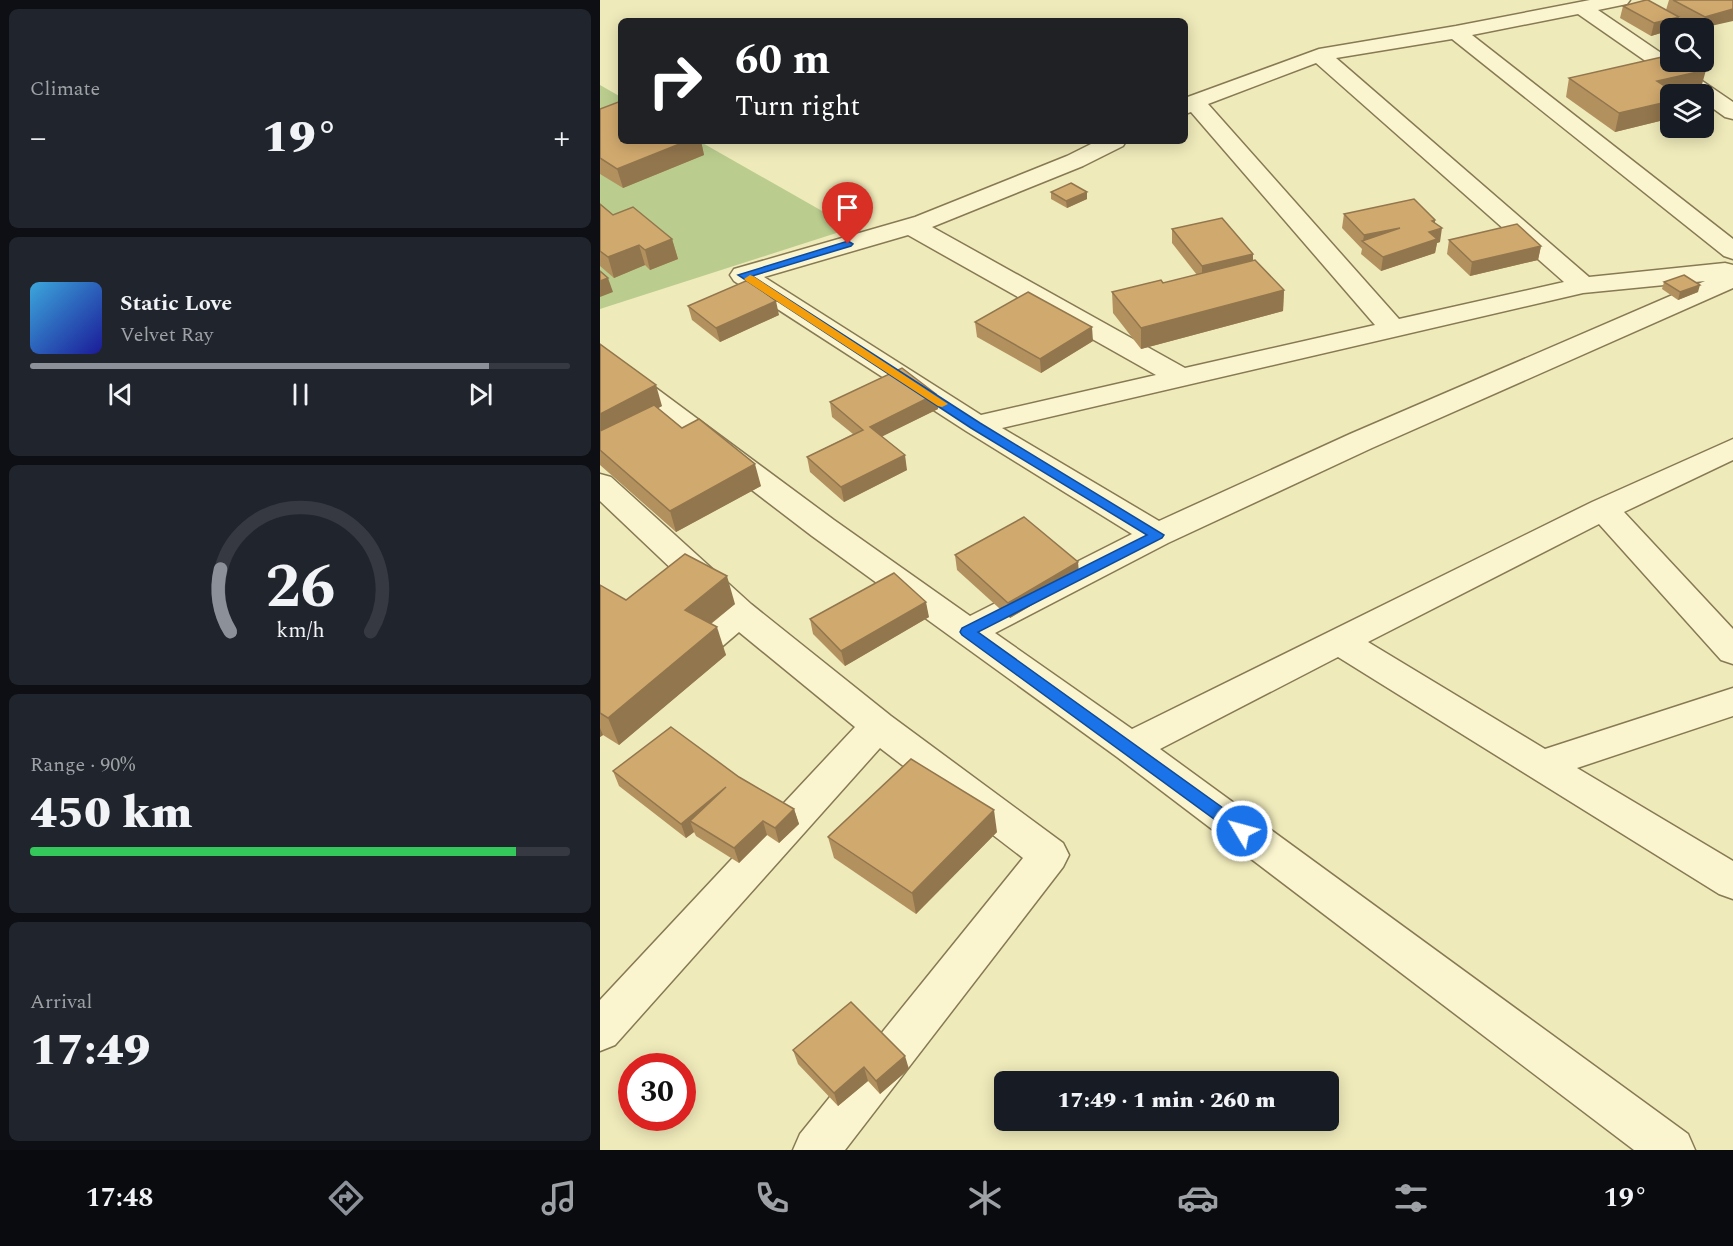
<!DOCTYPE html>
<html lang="en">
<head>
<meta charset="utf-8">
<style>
	:root { --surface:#171b24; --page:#20242c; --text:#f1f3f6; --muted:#9ea1a6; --line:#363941; --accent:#8c9099 }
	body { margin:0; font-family:Spectral,serif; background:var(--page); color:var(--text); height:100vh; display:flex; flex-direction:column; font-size:22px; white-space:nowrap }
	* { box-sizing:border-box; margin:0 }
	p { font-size:20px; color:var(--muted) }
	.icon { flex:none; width:33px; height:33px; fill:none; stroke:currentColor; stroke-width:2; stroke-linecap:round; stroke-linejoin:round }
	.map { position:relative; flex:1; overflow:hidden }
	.drawer { display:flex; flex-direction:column; gap:9px; padding:9px; background:#0d0f14; width:600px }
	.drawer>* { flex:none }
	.top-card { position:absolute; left:18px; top:18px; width:570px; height:126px; border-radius:9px; box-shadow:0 3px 15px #0003; background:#202124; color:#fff; overflow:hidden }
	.controls { position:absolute; left:1060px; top:18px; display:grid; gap:12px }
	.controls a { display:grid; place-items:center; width:54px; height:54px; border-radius:9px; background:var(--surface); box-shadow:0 3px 15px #0003; font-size:30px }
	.speed { position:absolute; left:18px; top:1053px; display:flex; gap:12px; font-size:30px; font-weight:700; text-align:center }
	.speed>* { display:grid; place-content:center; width:78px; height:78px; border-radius:50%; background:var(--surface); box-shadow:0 3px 15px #0003; line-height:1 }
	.speed .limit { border:9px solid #d22; background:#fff; color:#111 }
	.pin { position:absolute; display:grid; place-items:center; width:51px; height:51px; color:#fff; margin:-62px -26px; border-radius:50% 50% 50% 0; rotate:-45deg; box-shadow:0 0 6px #0007 }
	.pin .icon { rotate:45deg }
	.me { position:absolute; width:66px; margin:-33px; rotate:307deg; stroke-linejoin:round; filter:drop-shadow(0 0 4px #0008) }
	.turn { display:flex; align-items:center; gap:21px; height:126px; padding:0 18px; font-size:27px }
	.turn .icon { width:78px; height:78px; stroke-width:2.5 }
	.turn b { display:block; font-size:42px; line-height:51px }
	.big { font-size:45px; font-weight:800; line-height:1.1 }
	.drawer .widget { flex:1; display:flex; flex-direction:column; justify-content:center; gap:9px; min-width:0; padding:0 21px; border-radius:9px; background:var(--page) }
	.drawer .dial { align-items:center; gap:0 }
	.dial svg { height:156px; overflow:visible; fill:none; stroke:var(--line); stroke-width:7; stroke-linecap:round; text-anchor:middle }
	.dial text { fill:var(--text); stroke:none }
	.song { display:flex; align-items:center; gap:18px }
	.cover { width:72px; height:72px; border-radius:9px; background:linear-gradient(135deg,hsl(200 70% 55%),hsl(240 70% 35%)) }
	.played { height:6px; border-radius:3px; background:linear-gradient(90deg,var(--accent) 85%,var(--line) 85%) }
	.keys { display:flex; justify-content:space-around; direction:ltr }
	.heat { display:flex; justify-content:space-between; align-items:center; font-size:33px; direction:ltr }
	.charge { height:9px; border-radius:4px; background:linear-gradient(90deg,#34c759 90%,var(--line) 0) }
	.trip { position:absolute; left:394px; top:1071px; width:345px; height:60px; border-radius:9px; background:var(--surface); box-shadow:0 3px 15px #0003; font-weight:800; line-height:60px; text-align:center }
	.tabs { display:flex; height:96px; justify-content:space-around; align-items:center; background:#090b0e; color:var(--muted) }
	.tabs .icon { width:42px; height:42px }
	.tabs .current { color:var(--accent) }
	.tabs b { font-size:27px; color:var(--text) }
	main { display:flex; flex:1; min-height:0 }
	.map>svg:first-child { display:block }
	.green { fill:#bacd8e }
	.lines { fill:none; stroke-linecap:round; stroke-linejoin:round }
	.minor-casing { stroke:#877954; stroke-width:3 }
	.minor { fill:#faf5ce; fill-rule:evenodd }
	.wall { fill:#b3915f }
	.shaded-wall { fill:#92764d }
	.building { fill:#d0a96e; stroke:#92764d; stroke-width:1.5 }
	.route { fill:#1a73e8; stroke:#114b97; stroke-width:1.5 }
	.slow { fill:#f59e0b }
</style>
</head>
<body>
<main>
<section class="drawer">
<div class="widget"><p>Climate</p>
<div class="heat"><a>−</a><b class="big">19°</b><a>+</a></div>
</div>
<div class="widget">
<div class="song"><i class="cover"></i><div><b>Static Love</b><p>Velvet Ray</p></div></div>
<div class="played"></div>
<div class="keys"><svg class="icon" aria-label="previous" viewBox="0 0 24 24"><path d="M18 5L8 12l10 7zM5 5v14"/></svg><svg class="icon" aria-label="pause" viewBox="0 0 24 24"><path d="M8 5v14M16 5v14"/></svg><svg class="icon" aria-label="next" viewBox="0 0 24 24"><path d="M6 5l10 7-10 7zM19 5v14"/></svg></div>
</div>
<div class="widget dial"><svg viewBox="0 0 100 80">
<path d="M14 69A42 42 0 1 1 86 69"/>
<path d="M14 69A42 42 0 0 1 9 37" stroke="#8c9099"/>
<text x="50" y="56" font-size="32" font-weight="700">26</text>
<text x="50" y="72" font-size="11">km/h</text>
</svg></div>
<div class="widget"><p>Range · 90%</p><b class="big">450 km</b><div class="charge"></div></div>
<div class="widget"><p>Arrival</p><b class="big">17:49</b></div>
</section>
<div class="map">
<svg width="1133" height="1150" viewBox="0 0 1133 1150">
	<rect width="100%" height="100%" fill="#efeaba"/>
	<path class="green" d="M 0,85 L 21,97 L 21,141 L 99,141 L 252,228 L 0,309 Z"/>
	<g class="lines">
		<g class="minor-casing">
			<g id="minor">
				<path d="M 990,0 L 1030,0 L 1027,4 L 998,10 L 1133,102 L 1133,119 L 1125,117 L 1104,102 L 1104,94 L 1093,94 L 978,14 L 872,35 L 1133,239 L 1133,259 L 1124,256 L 852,39 L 736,58 L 989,277 L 1125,263 L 1133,265 L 1133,288 L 772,448 L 568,543 L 395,633 L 532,729 L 992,502 L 1133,439 L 1133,460 L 1024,512 L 1133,629 L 1133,664 L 1121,660 L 999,524 L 768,642 L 945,749 L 1133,688 L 1133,716 L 977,768 L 1133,861 L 1133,899 L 1119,894 L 738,657 L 560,749 L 1088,1134 L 1095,1150 L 1034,1150 L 517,757 L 212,536 L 0,374 L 0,352 L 10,354 L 234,520 L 370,616 L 532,534 L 366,431 L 134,281 L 130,275 L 134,269 L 315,217 L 467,156 L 497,141 L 526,141 L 523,146 L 483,166 L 332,227 L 585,368 L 775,325 L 591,112 L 585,114 L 585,98 L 719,49 L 856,26 ZM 716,63 L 964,282 L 799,319 L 608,104 ZM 308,235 L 556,375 L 381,415 L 164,277 ZM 1105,281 L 750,434 L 559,521 L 402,428 L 983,293 Z"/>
				<path d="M 0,474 L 11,477 L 151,604 L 291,716 L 463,843 L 469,855 L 463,867 L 245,1150 L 193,1150 L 200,1134 L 423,858 L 280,748 L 15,1045 L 0,1051 L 0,1000 L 255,727 L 139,632 L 97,668 L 85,672 L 73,668 L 68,659 L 73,650 L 117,612 L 0,501 Z"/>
			</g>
		</g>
		<use href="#minor" class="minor"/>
	</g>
	<g class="wall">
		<path d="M 1069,0 L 1133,0 L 1104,28 L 1101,28 L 1075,15 L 1071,30 L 1051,36 L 1020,18 L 1023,6 L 1066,10 Z"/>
		<path d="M 969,78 L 1101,88 L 1071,94 L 1068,119 L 1015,132 L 966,97 Z"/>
		<path d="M 0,109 L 21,141 L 101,141 L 104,155 L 23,188 L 0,174 Z"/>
		<path d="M 451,192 L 487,199 L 467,208 L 451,199 Z"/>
		<path d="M 0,204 L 13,215 L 72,239 L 78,259 L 50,270 L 45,265 L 14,278 L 0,266 Z"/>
		<path d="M 744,214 L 835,220 L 835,223 L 840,242 L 837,243 L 835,253 L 781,271 L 761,254 L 762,249 L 742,228 Z"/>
		<path d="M 572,229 L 653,260 L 684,290 L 683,311 L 541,349 L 513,313 L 512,292 L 563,283 L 597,275 L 572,243 Z"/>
		<path d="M 849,240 L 941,246 L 938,260 L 870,276 L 847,254 Z"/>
		<path d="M 1064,282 L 1098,292 L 1078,300 L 1062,289 Z"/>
		<path d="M 88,306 L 179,315 L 120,342 L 92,320 Z"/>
		<path d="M 375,322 L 493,341 L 441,373 L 377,337 Z"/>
		<path d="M 0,344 L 62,406 L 58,408 L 82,428 L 161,486 L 76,532 L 0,465 Z"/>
		<path d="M 336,394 L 338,409 L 282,436 L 307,470 L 244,502 L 210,472 L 207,457 L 253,434 L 232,417 L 230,402 Z"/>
		<path d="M 355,555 L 478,562 L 479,577 L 410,618 L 357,570 Z"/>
		<path d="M 0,585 L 26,600 L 135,604 L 111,624 L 126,655 L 19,745 L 3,735 L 0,737 Z"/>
		<path d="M 329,617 L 245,666 L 213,634 L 210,619 Z"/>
		<path d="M 13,771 L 139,777 L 194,809 L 199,824 L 179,843 L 167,835 L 139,863 L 96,836 L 94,832 L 86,838 L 19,786 Z"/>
		<path d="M 397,832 L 316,914 L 234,858 L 228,837 Z"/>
		<path d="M 193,1050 L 309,1069 L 280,1094 L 268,1081 L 238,1106 L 198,1064 Z"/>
	</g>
	<g class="shaded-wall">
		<path d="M 1133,9 L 1133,21 L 1102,28 L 1105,17 Z"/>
		<path d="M 1079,17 L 1076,28 L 1071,28 L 1071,30 L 1051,36 L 1054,23 Z"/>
		<path d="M 1106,70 L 1101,88 L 1071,94 L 1071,105 L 1068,119 L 1015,132 L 1019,113 L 1057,81 Z"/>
		<path d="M 87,141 L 101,141 L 104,155 L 23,188 L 17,169 Z"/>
		<path d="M 487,192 L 487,199 L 467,208 L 466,201 Z"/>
		<path d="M 835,220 L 834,231 L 842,228 L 840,242 L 837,243 L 835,253 L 781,271 L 783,257 L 829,232 L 832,221 Z"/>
		<path d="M 800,228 L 763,241 L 764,235 Z"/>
		<path d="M 72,239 L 78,259 L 50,270 L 45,250 Z"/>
		<path d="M 39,245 L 45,265 L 14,278 L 8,257 Z"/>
		<path d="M 941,246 L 938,260 L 870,276 L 872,262 Z"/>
		<path d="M 653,254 L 653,268 L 602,280 L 602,266 Z"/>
		<path d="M 8,278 L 13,292 L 0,297 L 0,281 Z"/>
		<path d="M 1100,285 L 1098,292 L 1078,300 L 1080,292 Z"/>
		<path d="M 684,290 L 683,311 L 541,349 L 541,328 Z"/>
		<path d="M 176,301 L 179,315 L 120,342 L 116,328 Z"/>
		<path d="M 492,327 L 493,341 L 441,373 L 440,359 Z"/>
		<path d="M 56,385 L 62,406 L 0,440 L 0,414 Z"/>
		<path d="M 336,394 L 338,409 L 273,441 L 270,427 Z"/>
		<path d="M 305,455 L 307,470 L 244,502 L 241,487 Z"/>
		<path d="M 155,464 L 161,486 L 76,532 L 70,511 Z"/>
		<path d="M 478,562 L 479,577 L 410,618 L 408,603 Z"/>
		<path d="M 127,576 L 135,604 L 94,637 L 85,610 Z"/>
		<path d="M 326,602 L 329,617 L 245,666 L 241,651 Z"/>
		<path d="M 117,627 L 126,655 L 19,745 L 8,718 Z"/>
		<path d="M 0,728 L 3,735 L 0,737 Z"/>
		<path d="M 126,787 L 90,821 L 94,832 L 86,838 L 81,824 Z"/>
		<path d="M 194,809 L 199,824 L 179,843 L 175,828 Z"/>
		<path d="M 394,810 L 397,832 L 316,914 L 312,893 Z"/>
		<path d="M 163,821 L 167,835 L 139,863 L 134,848 Z"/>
		<path d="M 305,1056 L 309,1069 L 280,1094 L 276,1081 Z"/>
		<path d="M 264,1067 L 268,1081 L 238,1106 L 234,1093 Z"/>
	</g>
	<g class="building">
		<path d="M 1046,0 L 1048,0 L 1079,17 L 1054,23 L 1023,6 Z"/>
		<path d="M 1073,0 L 1133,0 L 1133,9 L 1105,17 Z"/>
		<path d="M 1071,55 L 1071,62 L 1092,62 L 1106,70 L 1057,81 L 1074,92 L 1064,95 L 1071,99 L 1071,101 L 1019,113 L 969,78 Z"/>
		<path d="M 21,101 L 21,141 L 87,141 L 17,169 L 0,158 L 0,109 Z"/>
		<path d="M 471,183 L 487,192 L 466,201 L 451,192 Z"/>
		<path d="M 814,199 L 835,220 L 832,221 L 842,228 L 829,232 L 837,239 L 783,257 L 762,241 L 800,228 L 764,235 L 744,214 Z"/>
		<path d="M 0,204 L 13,215 L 33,207 L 72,239 L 45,250 L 39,245 L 8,257 L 0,251 Z"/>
		<path d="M 622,218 L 653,254 L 602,266 L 572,229 Z"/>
		<path d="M 917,224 L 941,246 L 872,262 L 849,240 Z"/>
		<path d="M 655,260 L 684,290 L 541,328 L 512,292 L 561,280 L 563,283 Z"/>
		<path d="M 0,271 L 8,278 L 0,281 Z"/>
		<path d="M 1084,275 L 1100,285 L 1080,292 L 1064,282 Z"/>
		<path d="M 148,280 L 176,301 L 116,328 L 88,306 Z"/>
		<path d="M 428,292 L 492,327 L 440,359 L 375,322 Z"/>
		<path d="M 0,344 L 56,385 L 0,414 Z"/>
		<path d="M 302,368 L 336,394 L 270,427 L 305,455 L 241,487 L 207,457 L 263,430 L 230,402 Z"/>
		<path d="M 54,405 L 82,428 L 99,419 L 155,464 L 70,511 L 0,450 L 0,431 Z"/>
		<path d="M 424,517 L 478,562 L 408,603 L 355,555 Z"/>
		<path d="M 85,554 L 127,576 L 85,610 L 117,627 L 8,718 L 0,713 L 0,585 L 26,600 Z"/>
		<path d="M 294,573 L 326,602 L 241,651 L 210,619 Z"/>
		<path d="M 71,727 L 139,777 L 194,809 L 175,828 L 163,821 L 134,848 L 90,821 L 126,787 L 81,824 L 13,771 Z"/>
		<path d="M 311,759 L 394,810 L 312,893 L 228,837 Z"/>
		<path d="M 251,1002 L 305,1056 L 276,1081 L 264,1067 L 234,1093 L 193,1050 Z"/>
	</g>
	<path class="route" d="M 248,241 L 253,244 L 251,246 L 152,276 L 380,423 L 564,535 L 562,538 L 378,632 L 648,826 L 650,831 L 648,835 L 642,837 L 636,835 L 362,635 L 360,632 L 362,628 L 547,535 L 371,428 L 138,275 Z"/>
	<path class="slow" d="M 150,275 L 153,276 L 348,404 L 342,407 L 338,406 L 146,281 L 144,279 Z"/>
</svg>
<div class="controls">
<a><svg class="icon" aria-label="search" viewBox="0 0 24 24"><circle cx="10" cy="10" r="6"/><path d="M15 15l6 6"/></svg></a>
<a><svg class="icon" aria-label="layers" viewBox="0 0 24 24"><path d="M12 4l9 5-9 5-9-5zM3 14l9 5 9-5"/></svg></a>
</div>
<div class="speed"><div class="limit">30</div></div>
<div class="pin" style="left:248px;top:244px;background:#d93025"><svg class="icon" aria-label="arrive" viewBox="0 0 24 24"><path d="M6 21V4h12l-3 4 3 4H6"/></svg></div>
<svg class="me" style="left:642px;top:831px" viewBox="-20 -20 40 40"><circle r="17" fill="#1a73e8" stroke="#fff" stroke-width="3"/><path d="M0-11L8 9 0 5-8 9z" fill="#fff"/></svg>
<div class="trip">17:49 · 1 min · 260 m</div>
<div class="top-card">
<div class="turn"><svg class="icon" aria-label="right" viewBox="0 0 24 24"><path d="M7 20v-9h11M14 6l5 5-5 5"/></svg><div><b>60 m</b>Turn right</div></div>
</div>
</div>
</main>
<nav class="tabs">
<b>17:48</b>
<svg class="icon current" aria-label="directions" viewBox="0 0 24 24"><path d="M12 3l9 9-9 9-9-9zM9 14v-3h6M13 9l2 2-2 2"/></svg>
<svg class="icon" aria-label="music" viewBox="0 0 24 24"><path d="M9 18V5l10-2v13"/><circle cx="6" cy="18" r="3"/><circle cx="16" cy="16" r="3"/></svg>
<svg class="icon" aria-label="phone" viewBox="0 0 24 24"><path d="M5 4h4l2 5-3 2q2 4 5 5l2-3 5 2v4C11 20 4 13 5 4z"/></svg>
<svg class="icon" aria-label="climate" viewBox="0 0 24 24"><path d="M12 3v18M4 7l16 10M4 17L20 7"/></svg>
<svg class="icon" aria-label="car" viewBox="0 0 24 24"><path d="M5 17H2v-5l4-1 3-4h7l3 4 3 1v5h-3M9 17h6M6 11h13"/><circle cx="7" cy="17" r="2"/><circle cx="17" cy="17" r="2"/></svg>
<svg class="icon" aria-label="filters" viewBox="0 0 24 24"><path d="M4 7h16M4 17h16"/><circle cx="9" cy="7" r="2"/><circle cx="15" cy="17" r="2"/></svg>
<b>19°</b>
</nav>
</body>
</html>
